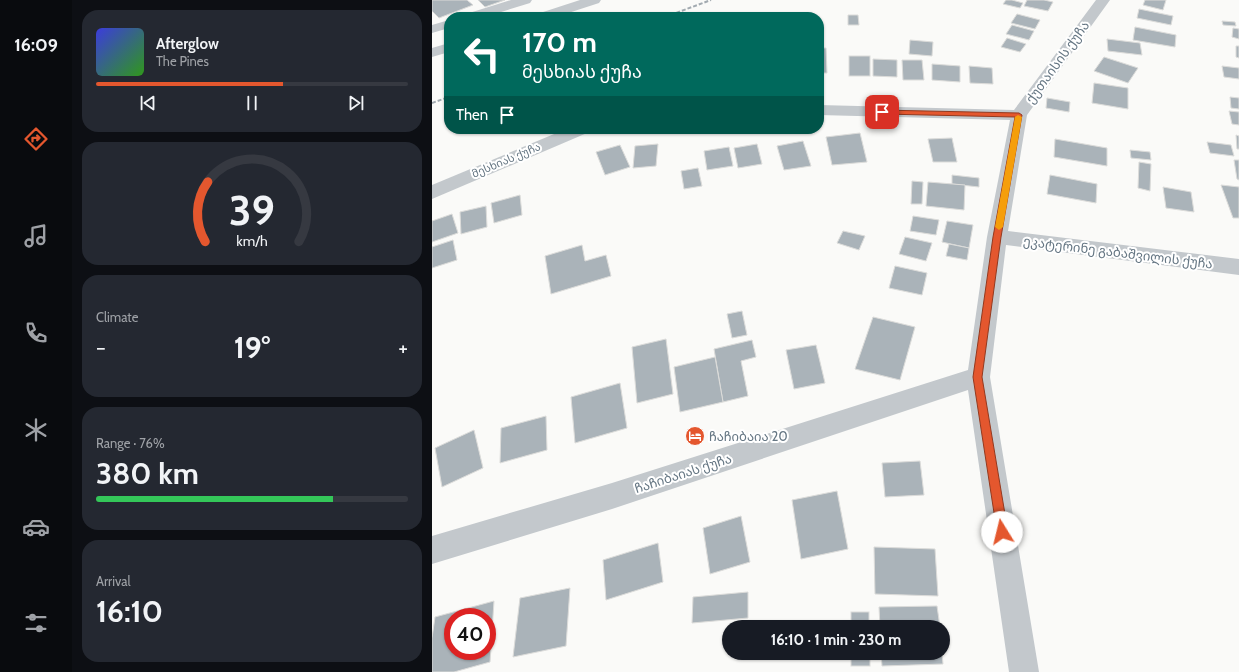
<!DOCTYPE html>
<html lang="en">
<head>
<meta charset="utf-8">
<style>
	:root { --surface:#171b24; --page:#242831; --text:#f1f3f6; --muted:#9ea1a6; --line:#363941; --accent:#e4572e }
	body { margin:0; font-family:Cabin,"Noto Sans Georgian",sans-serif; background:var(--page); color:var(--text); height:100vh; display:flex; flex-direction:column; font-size:15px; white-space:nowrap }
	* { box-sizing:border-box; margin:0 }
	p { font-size:13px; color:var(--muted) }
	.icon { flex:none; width:22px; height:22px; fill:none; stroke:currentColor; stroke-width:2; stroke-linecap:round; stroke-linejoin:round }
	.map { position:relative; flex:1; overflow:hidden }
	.panel { display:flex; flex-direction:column; gap:10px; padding:10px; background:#0d0f14; width:360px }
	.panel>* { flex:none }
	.hud { position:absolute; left:12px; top:12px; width:380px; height:122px; border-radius:16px; box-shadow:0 1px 3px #0004; background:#00695c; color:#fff; overflow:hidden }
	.speed { position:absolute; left:12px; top:608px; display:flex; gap:8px; font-size:20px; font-weight:700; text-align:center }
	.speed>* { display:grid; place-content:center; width:52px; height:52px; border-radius:50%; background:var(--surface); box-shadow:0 1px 3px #0004; line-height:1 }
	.speed .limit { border:6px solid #d22; background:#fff; color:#111 }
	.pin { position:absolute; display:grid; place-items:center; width:34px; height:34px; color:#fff; margin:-17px; border-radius:8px; box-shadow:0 2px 6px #0006 }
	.me { position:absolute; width:44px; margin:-22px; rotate:351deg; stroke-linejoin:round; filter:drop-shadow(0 0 3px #0008) }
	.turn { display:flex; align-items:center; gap:14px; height:84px; padding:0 12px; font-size:18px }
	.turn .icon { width:52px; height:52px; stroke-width:2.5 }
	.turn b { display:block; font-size:28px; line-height:34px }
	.then { display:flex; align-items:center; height:38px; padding:0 12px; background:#0003; gap:8px; font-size:15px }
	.big { font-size:30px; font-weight:800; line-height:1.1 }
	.panel .tile { flex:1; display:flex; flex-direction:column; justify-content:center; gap:6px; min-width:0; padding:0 14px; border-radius:16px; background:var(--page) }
	.panel .dial { align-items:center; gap:0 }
	.dial svg { height:104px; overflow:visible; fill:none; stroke:var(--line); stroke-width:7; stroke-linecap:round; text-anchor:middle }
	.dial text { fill:var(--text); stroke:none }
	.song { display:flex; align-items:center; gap:12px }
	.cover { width:48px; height:48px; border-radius:6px; background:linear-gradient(135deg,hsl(240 70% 55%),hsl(110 70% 35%)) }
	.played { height:4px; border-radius:2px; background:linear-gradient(90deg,var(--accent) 60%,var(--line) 60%) }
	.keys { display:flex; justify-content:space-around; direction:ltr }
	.heat { display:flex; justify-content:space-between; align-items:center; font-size:22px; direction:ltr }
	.charge { height:6px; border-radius:3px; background:linear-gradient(90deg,#34c759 76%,var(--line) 0) }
	.trip { position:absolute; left:290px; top:620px; width:228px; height:40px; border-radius:20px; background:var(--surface); box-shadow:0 1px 3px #0004; font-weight:800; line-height:40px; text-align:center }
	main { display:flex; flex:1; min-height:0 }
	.tabs { display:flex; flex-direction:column; width:72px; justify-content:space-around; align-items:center; background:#090b0e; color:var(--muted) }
	.tabs .icon { width:28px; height:28px }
	.tabs .current { color:var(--accent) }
	.tabs b { font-size:18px; color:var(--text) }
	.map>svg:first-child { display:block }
	.building { fill:#aab3b9; stroke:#dcdcda; fill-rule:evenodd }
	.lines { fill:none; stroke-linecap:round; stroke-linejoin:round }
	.minor { fill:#c3c8cc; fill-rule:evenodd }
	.rail { stroke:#a2aab0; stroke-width:2; stroke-dasharray:4 2; stroke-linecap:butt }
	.route { fill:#e4572e; stroke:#94391e }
	.slow { fill:#f59e0b }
	.labels { text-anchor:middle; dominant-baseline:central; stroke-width:4; stroke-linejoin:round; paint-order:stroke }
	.far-street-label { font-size:11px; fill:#657683; stroke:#fff }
	.street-label { font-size:13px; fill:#657683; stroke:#fff }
	.poi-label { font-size:13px; fill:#657683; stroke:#fff; text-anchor:start }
</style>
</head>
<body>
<main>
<nav class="tabs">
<b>16:09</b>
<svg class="icon current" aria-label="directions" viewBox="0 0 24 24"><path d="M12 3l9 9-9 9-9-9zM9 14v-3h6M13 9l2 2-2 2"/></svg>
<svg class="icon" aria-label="music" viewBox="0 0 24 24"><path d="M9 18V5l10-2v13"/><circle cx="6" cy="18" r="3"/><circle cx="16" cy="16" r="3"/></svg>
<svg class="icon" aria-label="phone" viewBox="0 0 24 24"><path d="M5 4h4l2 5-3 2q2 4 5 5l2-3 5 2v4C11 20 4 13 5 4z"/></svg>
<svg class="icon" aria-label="climate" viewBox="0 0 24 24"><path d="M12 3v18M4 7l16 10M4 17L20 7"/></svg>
<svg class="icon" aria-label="car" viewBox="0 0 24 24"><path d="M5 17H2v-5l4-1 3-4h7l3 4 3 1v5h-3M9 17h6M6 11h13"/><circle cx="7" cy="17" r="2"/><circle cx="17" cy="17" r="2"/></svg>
<svg class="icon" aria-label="filters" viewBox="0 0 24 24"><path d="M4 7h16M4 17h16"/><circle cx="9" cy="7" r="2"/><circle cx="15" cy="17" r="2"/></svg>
</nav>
<section class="panel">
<div class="tile">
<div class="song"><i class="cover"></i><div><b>Afterglow</b><p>The Pines</p></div></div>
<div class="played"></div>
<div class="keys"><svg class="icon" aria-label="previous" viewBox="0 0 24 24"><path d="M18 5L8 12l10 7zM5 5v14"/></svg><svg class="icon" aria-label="pause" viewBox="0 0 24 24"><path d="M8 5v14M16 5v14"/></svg><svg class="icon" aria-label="next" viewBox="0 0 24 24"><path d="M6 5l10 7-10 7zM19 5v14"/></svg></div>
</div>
<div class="tile dial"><svg viewBox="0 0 100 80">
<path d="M14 69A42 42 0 1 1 86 69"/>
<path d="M14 69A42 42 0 0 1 16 23" stroke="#e4572e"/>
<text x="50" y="56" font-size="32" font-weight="700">39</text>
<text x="50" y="72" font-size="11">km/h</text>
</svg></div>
<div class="tile"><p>Climate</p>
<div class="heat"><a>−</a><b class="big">19°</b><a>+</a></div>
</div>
<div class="tile"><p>Range · 76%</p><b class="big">380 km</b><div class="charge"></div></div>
<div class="tile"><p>Arrival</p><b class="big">16:10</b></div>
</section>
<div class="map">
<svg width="807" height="672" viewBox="0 0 807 672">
	<rect width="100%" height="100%" fill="#fafaf8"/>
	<g class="building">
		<path d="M 0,0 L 35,0 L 41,5 L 7,18 L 0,11 Z"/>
		<path d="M 46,0 L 73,0 L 53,7 Z"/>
		<path d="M 574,0 L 580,0 L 591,3 L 588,8 L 571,4 Z"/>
		<path d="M 595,0 L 612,0 L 621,2 L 616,11 L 592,6 Z"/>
		<path d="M 713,0 L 734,0 L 731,10 L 711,5 Z"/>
		<path d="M 707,9 L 741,16 L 739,25 L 705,18 Z"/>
		<path d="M 585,14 L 608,20 L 603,29 L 579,23 Z"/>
		<path d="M 416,15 L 426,15 L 427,25 L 416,25 Z"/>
		<path d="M 790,21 L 803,22 L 804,26 L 791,25 Z"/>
		<path d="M 580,25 L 602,31 L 597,40 L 574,34 Z"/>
		<path d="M 703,27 L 744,35 L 743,47 L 701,40 Z"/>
		<path d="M 801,28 L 807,29 L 807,39 L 800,37 Z"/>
		<path d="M 575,38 L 594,44 L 588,52 L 569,47 Z"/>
		<path d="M 675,39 L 708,43 L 710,55 L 676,51 Z"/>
		<path d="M 478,40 L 501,42 L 500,56 L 477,54 Z"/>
		<path d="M 804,46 L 807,46 L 807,58 L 804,57 Z"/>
		<path d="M 387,48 L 394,48 L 395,73 L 387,73 Z"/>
		<rect x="417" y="56" width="21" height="20"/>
		<path d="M 672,57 L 706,68 L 696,83 L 662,71 Z"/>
		<path d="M 441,59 L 465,60 L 465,77 L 441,76 Z"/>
		<path d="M 470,60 L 490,60 L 492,80 L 471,80 Z"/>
		<path d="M 500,64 L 528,66 L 528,82 L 500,80 Z"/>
		<path d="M 537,66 L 560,68 L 561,84 L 538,83 Z"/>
		<path d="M 790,66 L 807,68 L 807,79 L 792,77 Z"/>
		<path d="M 662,83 L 696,88 L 696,109 L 660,103 Z"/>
		<path d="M 798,97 L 807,98 L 807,109 L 799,108 Z"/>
		<path d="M 615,98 L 638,102 L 637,112 L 614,108 Z"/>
		<path d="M 797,111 L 807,112 L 807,125 L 800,124 Z"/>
		<path d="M 428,133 L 435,162 L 400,165 L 394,137 Z"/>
		<path d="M 804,135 L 807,136 L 807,149 L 805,149 Z"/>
		<path d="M 520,138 L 525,162 L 501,162 L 496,139 Z"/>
		<path d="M 623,139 L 675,148 L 675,166 L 622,157 Z"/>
		<path d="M 371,141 L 379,166 L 352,170 L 345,146 Z"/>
		<path d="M 775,142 L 799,145 L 802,156 L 778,153 Z"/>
		<path d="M 226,144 L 224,166 L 201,168 L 203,146 Z"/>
		<path d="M 325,144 L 330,164 L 306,168 L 302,148 Z"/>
		<path d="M 188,145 L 198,167 L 173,175 L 164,152 Z"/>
		<path d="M 297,147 L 301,166 L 275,170 L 272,151 Z"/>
		<path d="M 698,150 L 718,152 L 719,160 L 699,158 Z"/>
		<path d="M 802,160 L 807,160 L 807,180 L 805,179 Z"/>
		<path d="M 707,162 L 719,164 L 718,191 L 706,188 Z"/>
		<path d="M 266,168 L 270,186 L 252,189 L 249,171 Z"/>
		<path d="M 520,175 L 547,178 L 547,187 L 520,184 Z"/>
		<path d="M 618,175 L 665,184 L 664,203 L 615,194 Z"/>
		<path d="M 480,181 L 491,182 L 490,204 L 479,204 Z"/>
		<path d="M 496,182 L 533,185 L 532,210 L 494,206 Z"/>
		<path d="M 789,185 L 807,187 L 807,218 L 801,218 Z"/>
		<path d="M 731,187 L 759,192 L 762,212 L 734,208 Z"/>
		<path d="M 88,195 L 90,215 L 62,223 L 59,203 Z"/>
		<path d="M 54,206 L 55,227 L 29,234 L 28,212 Z"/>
		<path d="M 20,214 L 26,233 L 0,242 L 0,221 Z"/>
		<path d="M 481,216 L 507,220 L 504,235 L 478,231 Z"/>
		<path d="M 515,221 L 541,225 L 537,248 L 510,242 Z"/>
		<path d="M 411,231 L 433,236 L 427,250 L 405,243 Z"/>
		<path d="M 473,237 L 500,243 L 494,261 L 467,254 Z"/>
		<path d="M 21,240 L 25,260 L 0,268 L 0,247 Z"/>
		<path d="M 517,244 L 537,248 L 535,260 L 514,256 Z"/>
		<path d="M 150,245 L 153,261 L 174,255 L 179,276 L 119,294 L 113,256 Z"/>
		<path d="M 463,266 L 495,273 L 490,295 L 457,288 Z"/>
		<path d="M 310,311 L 315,335 L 300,338 L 295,314 Z"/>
		<path d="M 441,317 L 483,327 L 468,380 L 423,369 Z"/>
		<path d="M 234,339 L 241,394 L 205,403 L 200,347 Z"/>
		<path d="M 320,340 L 324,357 L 309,361 L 316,396 L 291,402 L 282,349 Z"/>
		<path d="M 384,345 L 393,383 L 362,389 L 354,350 Z"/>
		<path d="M 283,357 L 291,402 L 248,412 L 242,367 Z"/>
		<path d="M 188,383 L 195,428 L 143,443 L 139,397 Z"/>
		<path d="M 114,416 L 115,450 L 68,463 L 69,428 Z"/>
		<path d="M 42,430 L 51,468 L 10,487 L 3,448 Z"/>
		<path d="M 488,461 L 492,495 L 453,497 L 450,463 Z"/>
		<path d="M 405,491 L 416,549 L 369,559 L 360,500 Z"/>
		<path d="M 309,516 L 318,562 L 278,574 L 271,528 Z"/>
		<path d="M 226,543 L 231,582 L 174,600 L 171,560 Z"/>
		<path d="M 442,547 L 503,549 L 506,596 L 443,594 Z"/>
		<path d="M 138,588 L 134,646 L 81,657 L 88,598 Z"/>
		<path d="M 316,592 L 316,618 L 260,623 L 261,597 Z"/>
		<path d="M 62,601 L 58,662 L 22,672 L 0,672 L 0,638 L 3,617 ZM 21,617 L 55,617 L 55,651 L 21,651 Z"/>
		<path d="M 505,606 L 508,627 L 448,627 L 447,607 Z"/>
		<rect x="419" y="612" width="18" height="15"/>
		<rect x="419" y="653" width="19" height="13"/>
		<path d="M 449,653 L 510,653 L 511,664 L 450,666 Z"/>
	</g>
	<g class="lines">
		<g class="minor">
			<path d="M 79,0 L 100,0 L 98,3 L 53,17 L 32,17 L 34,14 Z"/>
			<path d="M 148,0 L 169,0 L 167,3 L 124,17 L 103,17 L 105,14 Z"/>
			<path d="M 664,0 L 678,0 L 595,115 L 576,231 L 807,259 L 807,275 L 574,245 L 558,377 L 607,672 L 577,672 L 536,390 L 180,509 L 0,564 L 0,536 L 180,483 L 536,370 L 555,237 L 578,120 L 387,115 L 387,105 L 582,110 Z"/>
			<path d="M 17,20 L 17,28 L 0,33 L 0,25 Z"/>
			<path d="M 17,43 L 17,52 L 0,57 L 0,48 Z"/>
			<path d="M 134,129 L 157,129 L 155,133 L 0,199 L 0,185 Z"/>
		</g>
		<g class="rail">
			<path d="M 233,17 L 279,0"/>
			<path d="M 0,103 L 17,97"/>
		</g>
	</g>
	<path class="route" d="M 448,110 L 587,113 L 590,115 L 569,237 L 550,377 L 576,532 L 574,536 L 570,538 L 566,536 L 565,532 L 541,377 L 561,237 L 583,117 L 450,114 L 447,112 Z"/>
	<path class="slow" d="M 586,115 L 590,117 L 571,227 L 567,230 L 563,227 L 583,117 Z"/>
	<defs>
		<g id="hotel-disc" transform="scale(1)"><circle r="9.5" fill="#e4572e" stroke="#fff"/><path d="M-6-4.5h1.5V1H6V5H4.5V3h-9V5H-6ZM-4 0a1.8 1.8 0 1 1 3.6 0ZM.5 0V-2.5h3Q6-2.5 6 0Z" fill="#fff"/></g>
	</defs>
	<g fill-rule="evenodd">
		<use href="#hotel-disc" x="263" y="436"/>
	</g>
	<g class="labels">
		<g class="far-street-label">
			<text transform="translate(74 160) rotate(-23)">მესხიას ქუჩა</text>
		</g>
		<g class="street-label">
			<text transform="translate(625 62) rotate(-54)">ქუთაისის ქუჩა</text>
			<text transform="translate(686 252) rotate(7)">ეკატერინე გაბაშვილის ქუჩა</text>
			<text transform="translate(251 473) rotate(-18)">ჩაჩიბაიას ქუჩა</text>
		</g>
		<g class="poi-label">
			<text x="277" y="436">ჩაჩიბაია 20</text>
		</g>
	</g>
</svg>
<div class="speed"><div class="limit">40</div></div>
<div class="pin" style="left:450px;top:112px;background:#d93025"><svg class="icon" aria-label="arrive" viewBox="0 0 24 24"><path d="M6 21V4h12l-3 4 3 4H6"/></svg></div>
<svg class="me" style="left:570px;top:532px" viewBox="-20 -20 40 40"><circle r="19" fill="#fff"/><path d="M0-13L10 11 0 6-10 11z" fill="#e4572e"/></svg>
<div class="trip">16:10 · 1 min · 230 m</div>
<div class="hud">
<div class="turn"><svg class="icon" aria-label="left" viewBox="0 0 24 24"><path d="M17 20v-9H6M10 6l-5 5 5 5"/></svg><div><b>170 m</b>მესხიას ქუჩა</div></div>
<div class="then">Then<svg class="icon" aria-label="arrive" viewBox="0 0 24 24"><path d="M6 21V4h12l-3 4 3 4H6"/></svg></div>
</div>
</div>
</main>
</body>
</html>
